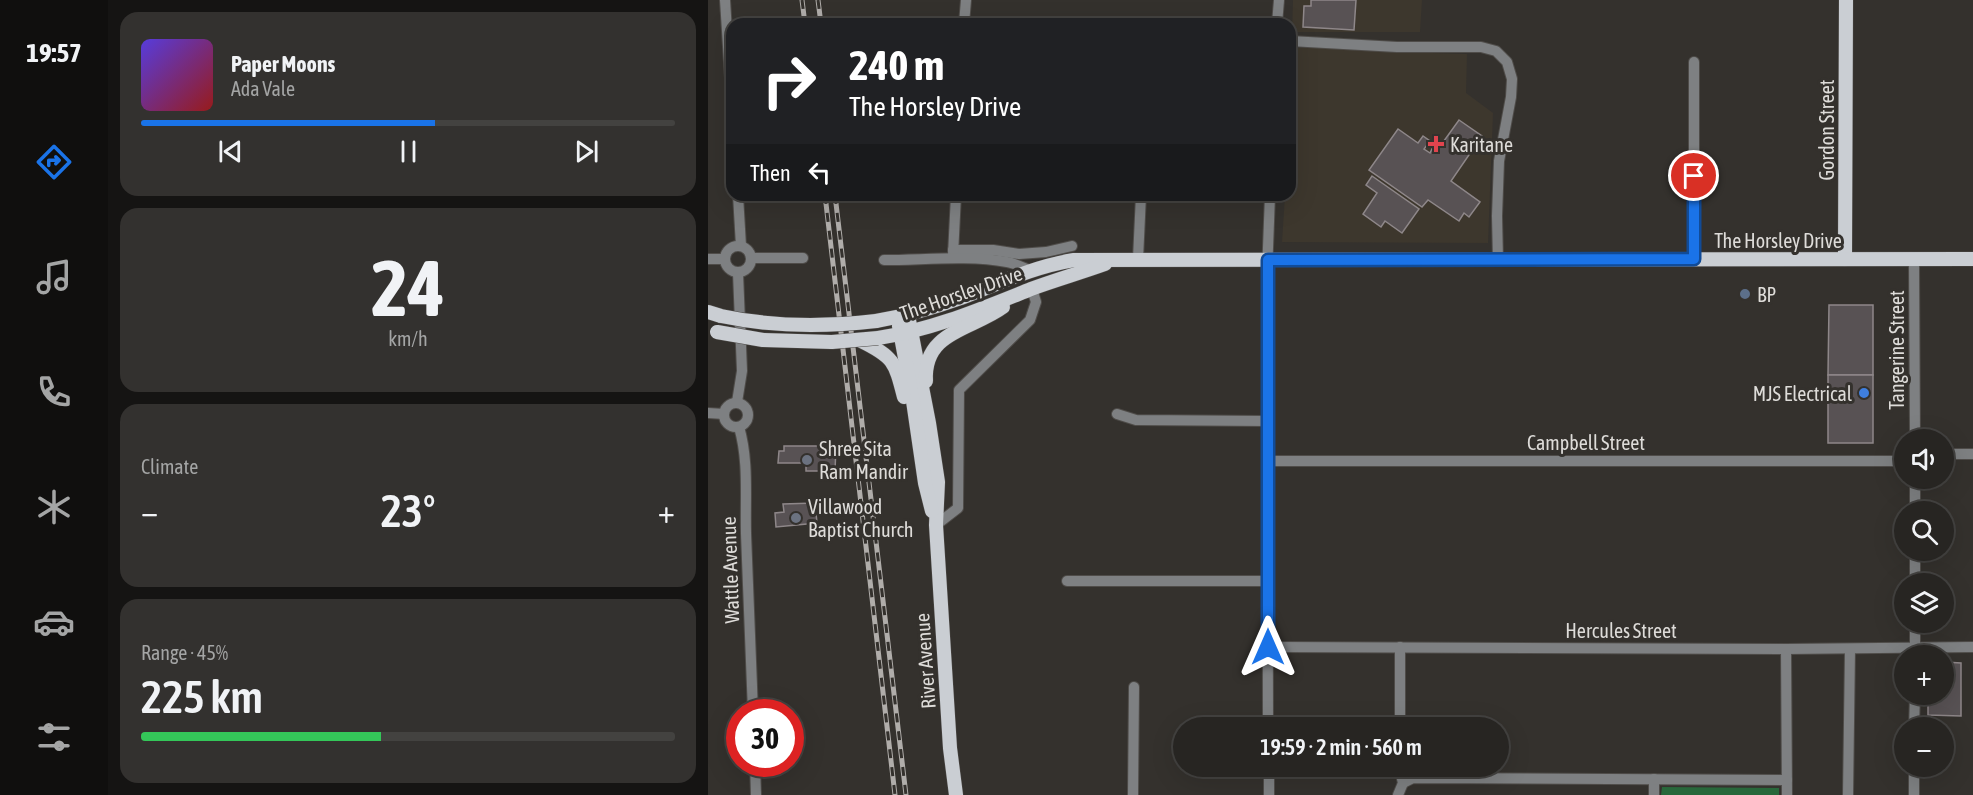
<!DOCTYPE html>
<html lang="en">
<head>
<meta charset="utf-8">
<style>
	:root { --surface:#272522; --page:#33312f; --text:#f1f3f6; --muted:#a4a5a5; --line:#434240; --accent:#1a73e8 }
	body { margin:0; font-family:"Asap Condensed",sans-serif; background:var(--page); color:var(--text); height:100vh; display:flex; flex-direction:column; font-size:22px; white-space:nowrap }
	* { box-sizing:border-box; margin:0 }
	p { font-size:20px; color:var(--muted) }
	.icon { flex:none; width:33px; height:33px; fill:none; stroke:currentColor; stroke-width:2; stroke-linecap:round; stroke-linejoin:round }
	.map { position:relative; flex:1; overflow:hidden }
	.sheet { display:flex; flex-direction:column; gap:12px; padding:12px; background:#151413; width:600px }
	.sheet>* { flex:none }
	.banner { position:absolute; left:18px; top:18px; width:570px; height:183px; border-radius:18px; box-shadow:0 6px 24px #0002,0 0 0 2px var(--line); background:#202124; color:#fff; overflow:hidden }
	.fabs { position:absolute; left:1186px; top:429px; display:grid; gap:12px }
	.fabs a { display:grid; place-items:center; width:60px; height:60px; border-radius:50%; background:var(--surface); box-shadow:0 6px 24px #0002,0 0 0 2px var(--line); font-size:30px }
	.speed { position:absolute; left:18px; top:699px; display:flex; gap:12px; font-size:30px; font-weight:700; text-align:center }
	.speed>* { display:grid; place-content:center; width:78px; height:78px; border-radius:50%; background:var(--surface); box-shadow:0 6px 24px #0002,0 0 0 2px var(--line); line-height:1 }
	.speed .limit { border:9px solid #d22; background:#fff; color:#111 }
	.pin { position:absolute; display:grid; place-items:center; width:51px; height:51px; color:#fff; margin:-26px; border:3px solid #fff; border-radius:50%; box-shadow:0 2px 6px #0007 }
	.me { position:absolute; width:66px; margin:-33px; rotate:0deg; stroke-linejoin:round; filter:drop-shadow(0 0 4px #0008) }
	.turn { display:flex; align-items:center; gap:21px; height:126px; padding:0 24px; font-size:27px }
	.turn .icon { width:78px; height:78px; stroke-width:2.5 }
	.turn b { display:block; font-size:42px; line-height:51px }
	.then { display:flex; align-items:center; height:57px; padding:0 24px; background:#0003; gap:12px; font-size:22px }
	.big { font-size:45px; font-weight:600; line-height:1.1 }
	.sheet .widget { flex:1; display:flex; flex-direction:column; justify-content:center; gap:9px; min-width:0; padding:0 21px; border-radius:18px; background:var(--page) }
	.sheet .dial { align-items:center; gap:0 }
	.dial b { font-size:78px; line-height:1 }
	.song { display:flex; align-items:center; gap:18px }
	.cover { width:72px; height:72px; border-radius:9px; background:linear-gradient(135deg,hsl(250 70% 55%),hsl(0 70% 35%)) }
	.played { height:6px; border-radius:3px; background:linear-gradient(90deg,var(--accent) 55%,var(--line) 55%) }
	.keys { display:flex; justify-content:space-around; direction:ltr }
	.heat { display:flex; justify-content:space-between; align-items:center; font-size:33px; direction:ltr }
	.charge { height:9px; border-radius:4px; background:linear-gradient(90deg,#34c759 45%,var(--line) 0) }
	.trip { position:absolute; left:465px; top:717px; width:336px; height:60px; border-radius:30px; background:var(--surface); box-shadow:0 6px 24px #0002,0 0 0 2px var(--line); font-weight:600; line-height:60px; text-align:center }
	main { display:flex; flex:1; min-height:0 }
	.tab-bar { display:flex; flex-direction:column; width:108px; justify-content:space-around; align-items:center; background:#100f0e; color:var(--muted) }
	.tab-bar .icon { width:42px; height:42px }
	.tab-bar .current { color:var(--accent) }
	.tab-bar b { font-size:27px; color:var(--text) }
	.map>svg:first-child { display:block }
	.built { fill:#3d372d }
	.green { fill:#28683b }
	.building { fill:#585254; stroke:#8e8789; stroke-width:1.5 }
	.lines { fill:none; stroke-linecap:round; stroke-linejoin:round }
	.minor-casing { stroke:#4f4c49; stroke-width:12 }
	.major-casing { stroke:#4f4c49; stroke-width:15 }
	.minor { stroke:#7e8082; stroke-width:10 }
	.major { stroke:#caced3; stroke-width:14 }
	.rail-casing { stroke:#b0adaa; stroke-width:5 }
	.rail { stroke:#34312d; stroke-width:3; stroke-dasharray:9; stroke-linecap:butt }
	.major-bridge-casing { stroke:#4f4c49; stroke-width:15; stroke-linecap:butt }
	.major-bridge { stroke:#caced3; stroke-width:14 }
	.route-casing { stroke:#114b97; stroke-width:15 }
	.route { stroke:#1a73e8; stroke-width:10 }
	.health-dot { fill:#e0444e; stroke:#34312d; stroke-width:2 }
	.service-dot { fill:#5c6f8a; stroke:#34312d; stroke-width:2 }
	.shop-dot { fill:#3f7fe0; stroke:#34312d; stroke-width:2 }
	.worship-dot { fill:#6b7280; stroke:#34312d; stroke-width:2 }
	.labels { text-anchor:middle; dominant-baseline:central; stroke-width:6; stroke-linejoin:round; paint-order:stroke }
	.street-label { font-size:20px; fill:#dedcd9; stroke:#34312d }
	.poi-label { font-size:20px; fill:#dedcd9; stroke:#34312d; text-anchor:start }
</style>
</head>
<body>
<main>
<nav class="tab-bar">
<b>19:57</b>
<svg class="icon current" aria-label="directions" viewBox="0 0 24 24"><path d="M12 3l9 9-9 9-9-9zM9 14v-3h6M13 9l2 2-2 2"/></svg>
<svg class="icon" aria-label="music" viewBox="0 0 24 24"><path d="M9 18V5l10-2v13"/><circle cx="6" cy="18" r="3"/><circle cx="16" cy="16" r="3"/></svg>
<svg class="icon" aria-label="phone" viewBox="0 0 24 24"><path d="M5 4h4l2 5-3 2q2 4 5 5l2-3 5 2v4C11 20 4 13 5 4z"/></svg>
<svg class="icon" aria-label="climate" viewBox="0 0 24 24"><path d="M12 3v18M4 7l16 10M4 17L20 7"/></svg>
<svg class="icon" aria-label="car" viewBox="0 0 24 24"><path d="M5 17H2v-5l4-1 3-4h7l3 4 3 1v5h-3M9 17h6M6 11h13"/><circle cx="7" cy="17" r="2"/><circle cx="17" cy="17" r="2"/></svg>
<svg class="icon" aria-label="filters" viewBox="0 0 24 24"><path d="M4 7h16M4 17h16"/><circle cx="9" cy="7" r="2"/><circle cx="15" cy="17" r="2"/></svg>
</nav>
<section class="sheet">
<div class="widget">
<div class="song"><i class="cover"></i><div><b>Paper Moons</b><p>Ada Vale</p></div></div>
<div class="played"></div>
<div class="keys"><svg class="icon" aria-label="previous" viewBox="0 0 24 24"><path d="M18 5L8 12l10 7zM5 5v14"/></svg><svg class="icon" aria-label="pause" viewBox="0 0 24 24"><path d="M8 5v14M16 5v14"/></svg><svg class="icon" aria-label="next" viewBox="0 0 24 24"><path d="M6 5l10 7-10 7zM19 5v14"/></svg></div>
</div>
<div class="widget dial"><b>24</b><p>km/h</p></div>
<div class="widget"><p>Climate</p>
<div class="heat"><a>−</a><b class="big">23°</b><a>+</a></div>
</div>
<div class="widget"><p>Range · 45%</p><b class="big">225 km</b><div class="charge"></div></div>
</section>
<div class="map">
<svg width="1265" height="795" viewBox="0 0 1265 795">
	<rect width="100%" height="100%" fill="#34312d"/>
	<g class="built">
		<path d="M 585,0 L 714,0 L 712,32 L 584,32 Z"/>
		<path d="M 583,48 L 644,48 L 691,52 L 759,54 L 758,93 L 785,113 L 780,243 L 574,242 L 577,195 L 582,195 Z"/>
	</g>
	<path class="green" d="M 954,787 L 1071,788 L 1071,795 L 953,795 Z"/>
	<g class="building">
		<path d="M 603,0 L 648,0 L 646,30 L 595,27 L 596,6 L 603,6 Z"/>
		<path d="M 751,120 L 774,136 L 743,181 L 772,202 L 761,217 L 756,213 L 751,221 L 720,200 L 714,207 L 661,170 L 690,129 L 710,143 L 715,136 L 722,141 L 716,149 L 722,153 L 724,149 L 728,152 Z"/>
		<path d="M 664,176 L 711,209 L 694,233 L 677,221 L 673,227 L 655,214 L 669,193 L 658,185 Z"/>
		<path d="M 1121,305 L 1165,305 L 1165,375 L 1120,375 Z"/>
		<rect x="1120" y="375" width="45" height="68"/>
		<path d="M 76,446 L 128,446 L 127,471 L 98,471 L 98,463 L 70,463 L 71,451 L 76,451 Z"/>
		<path d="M 107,503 L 109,523 L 68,527 L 67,513 L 76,512 L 75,504 Z"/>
		<path d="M 1236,662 L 1253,663 L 1253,716 L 1220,715 L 1220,694 L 1236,694 Z"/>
	</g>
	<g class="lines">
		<g class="minor-casing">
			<g id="minor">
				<path d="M 17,0 L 24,109"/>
				<path d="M 256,24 L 258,0"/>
				<path d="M 569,24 L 571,0"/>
				<path d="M 582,41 L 689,47 L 773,47 L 788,51 L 799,62 L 804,79 L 803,97 L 791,161 L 789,216 L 790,260"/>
				<path d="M 986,62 L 986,259"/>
				<path d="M 30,195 L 33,246"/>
				<circle cx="30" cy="259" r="13"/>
				<path d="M 245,250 L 285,250 L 311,254 L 338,252 L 364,246"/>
				<path d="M 245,255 L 248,195"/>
				<path d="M 44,258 L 95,258"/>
				<path d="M 0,259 L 17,259"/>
				<path d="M 430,259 L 433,195"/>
				<path d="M 1206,259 L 1207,440"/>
				<path d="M 176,260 C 216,260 260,255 299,262 C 306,263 314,267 321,270"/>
				<path d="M 29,402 L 34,371 L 30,273"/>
				<circle cx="28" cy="415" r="12"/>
				<path d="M 0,413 L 16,414"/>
				<path d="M 409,414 L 428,420 L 559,421"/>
				<path d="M 31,427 C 41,461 37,497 38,533 C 40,593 43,653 45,712"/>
				<path d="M 1236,454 L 1265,454"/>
				<path d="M 560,461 L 1193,461 L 1197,459"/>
				<path d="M 1207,512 L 1207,478"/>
				<path d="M 228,525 L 250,508 L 251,390 L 322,320 L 328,302 L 324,289"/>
				<path d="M 359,581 L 560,581"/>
				<path d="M 1207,584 L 1207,550"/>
				<path d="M 560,647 L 1078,649 L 1265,647"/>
				<path d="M 1078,649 L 1079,795"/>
				<path d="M 1207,656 L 1207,622"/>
				<path d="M 560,728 L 559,274 L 562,195"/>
				<path d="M 692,728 L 692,647"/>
				<path d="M 1206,728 L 1207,694"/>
				<path d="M 47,764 L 48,795"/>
				<path d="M 561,766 L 561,795"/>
				<path d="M 946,779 L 946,795"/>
				<path d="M 695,783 L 705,778 L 1079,780"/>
				<path d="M 425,795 L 426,687"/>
				<path d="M 690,795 L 695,783 L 691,766"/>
				<path d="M 1140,795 L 1142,649"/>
				<path d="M 1206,795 L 1206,766"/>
			</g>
		</g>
		<g class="major-casing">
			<g id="major">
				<path d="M 1137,259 L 1138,0"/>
				<path d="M 0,312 L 13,316"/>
				<path d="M 200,315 L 221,423 L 230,482 L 228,525 L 242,748 L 248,795"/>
				<path d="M 168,321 C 197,316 225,308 253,298 C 292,283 324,267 366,260 L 1265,259"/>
				<path d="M 191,326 L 205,401 L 217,483 L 224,511"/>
				<path d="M 170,338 C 224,330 273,309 323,289 C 347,280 372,273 397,264"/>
				<path d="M 55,340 L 124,342"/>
				<path d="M 153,341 C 186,357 187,362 196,397"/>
				<path d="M 218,381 C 215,331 264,330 295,307"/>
			</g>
		</g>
		<use href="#minor" class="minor"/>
		<use href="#major" class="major"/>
		<g class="rail-casing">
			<g id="rail">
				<path d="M 94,0 L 97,24"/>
				<path d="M 110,0 L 113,24"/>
				<path d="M 117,195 L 187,795"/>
				<path d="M 127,195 L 198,795"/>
			</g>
		</g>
		<use href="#rail" class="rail"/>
		<g class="major-bridge-casing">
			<g id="major-bridge">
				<path d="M 13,316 C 65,327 116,327 168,321"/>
				<path d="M 9,332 L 55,340"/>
				<path d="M 124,342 L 170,338"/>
			</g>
		</g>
		<use href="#major-bridge" class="major-bridge"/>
	</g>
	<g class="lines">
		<g class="route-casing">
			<path id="route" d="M 560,647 L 560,260 L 986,259 L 986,176"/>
		</g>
		<use href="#route" class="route"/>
	</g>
	<path class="health-dot" d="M725 135h6v6h6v6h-6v6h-6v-6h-6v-6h6z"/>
	<circle class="service-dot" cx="1037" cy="294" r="6"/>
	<circle class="shop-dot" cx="1156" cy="393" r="6"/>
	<g class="worship-dot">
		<circle cx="99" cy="460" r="6"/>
		<circle cx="88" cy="518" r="6"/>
	</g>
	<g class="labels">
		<g class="street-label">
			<text transform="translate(1118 130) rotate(-90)">Gordon Street</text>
			<text x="1070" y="240">The Horsley Drive</text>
			<text transform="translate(253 293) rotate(-19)">The Horsley Drive</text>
			<text transform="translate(1188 350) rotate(-90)">Tangerine Street</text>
			<text x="878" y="442">Campbell Street</text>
			<text transform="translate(22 570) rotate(-92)">Wattle Avenue</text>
			<text x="913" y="630">Hercules Street</text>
			<text transform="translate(217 661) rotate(-94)">River Avenue</text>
		</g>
		<g class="poi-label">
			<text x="742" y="144">Karitane</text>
			<text x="1049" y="294">BP</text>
			<text x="1144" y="393" text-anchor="end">MJS Electrical</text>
			<text x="111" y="448">Shree Sita<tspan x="111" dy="23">Ram Mandir</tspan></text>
			<text x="100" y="506">Villawood<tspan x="100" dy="23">Baptist Church</tspan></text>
		</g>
	</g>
</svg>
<div class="fabs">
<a><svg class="icon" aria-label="sound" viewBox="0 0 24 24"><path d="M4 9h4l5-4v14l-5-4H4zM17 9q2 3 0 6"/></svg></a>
<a><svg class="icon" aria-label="search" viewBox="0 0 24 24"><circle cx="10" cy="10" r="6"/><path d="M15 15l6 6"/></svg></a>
<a><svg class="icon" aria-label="layers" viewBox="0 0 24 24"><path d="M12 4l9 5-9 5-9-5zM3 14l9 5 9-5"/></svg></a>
<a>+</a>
<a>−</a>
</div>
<div class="speed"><div class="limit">30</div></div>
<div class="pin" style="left:986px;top:176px;background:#d93025"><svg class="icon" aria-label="arrive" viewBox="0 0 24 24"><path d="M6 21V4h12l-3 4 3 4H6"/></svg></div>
<svg class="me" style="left:560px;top:647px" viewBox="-20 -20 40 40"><path d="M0-17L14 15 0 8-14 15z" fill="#1a73e8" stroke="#fff" stroke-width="4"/></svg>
<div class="trip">19:59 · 2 min · 560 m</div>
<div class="banner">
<div class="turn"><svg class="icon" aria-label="right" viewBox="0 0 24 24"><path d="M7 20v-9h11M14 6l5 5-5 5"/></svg><div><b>240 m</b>The Horsley Drive</div></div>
<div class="then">Then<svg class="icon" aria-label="left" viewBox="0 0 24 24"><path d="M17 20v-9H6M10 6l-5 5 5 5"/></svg></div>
</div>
</div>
</main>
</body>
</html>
